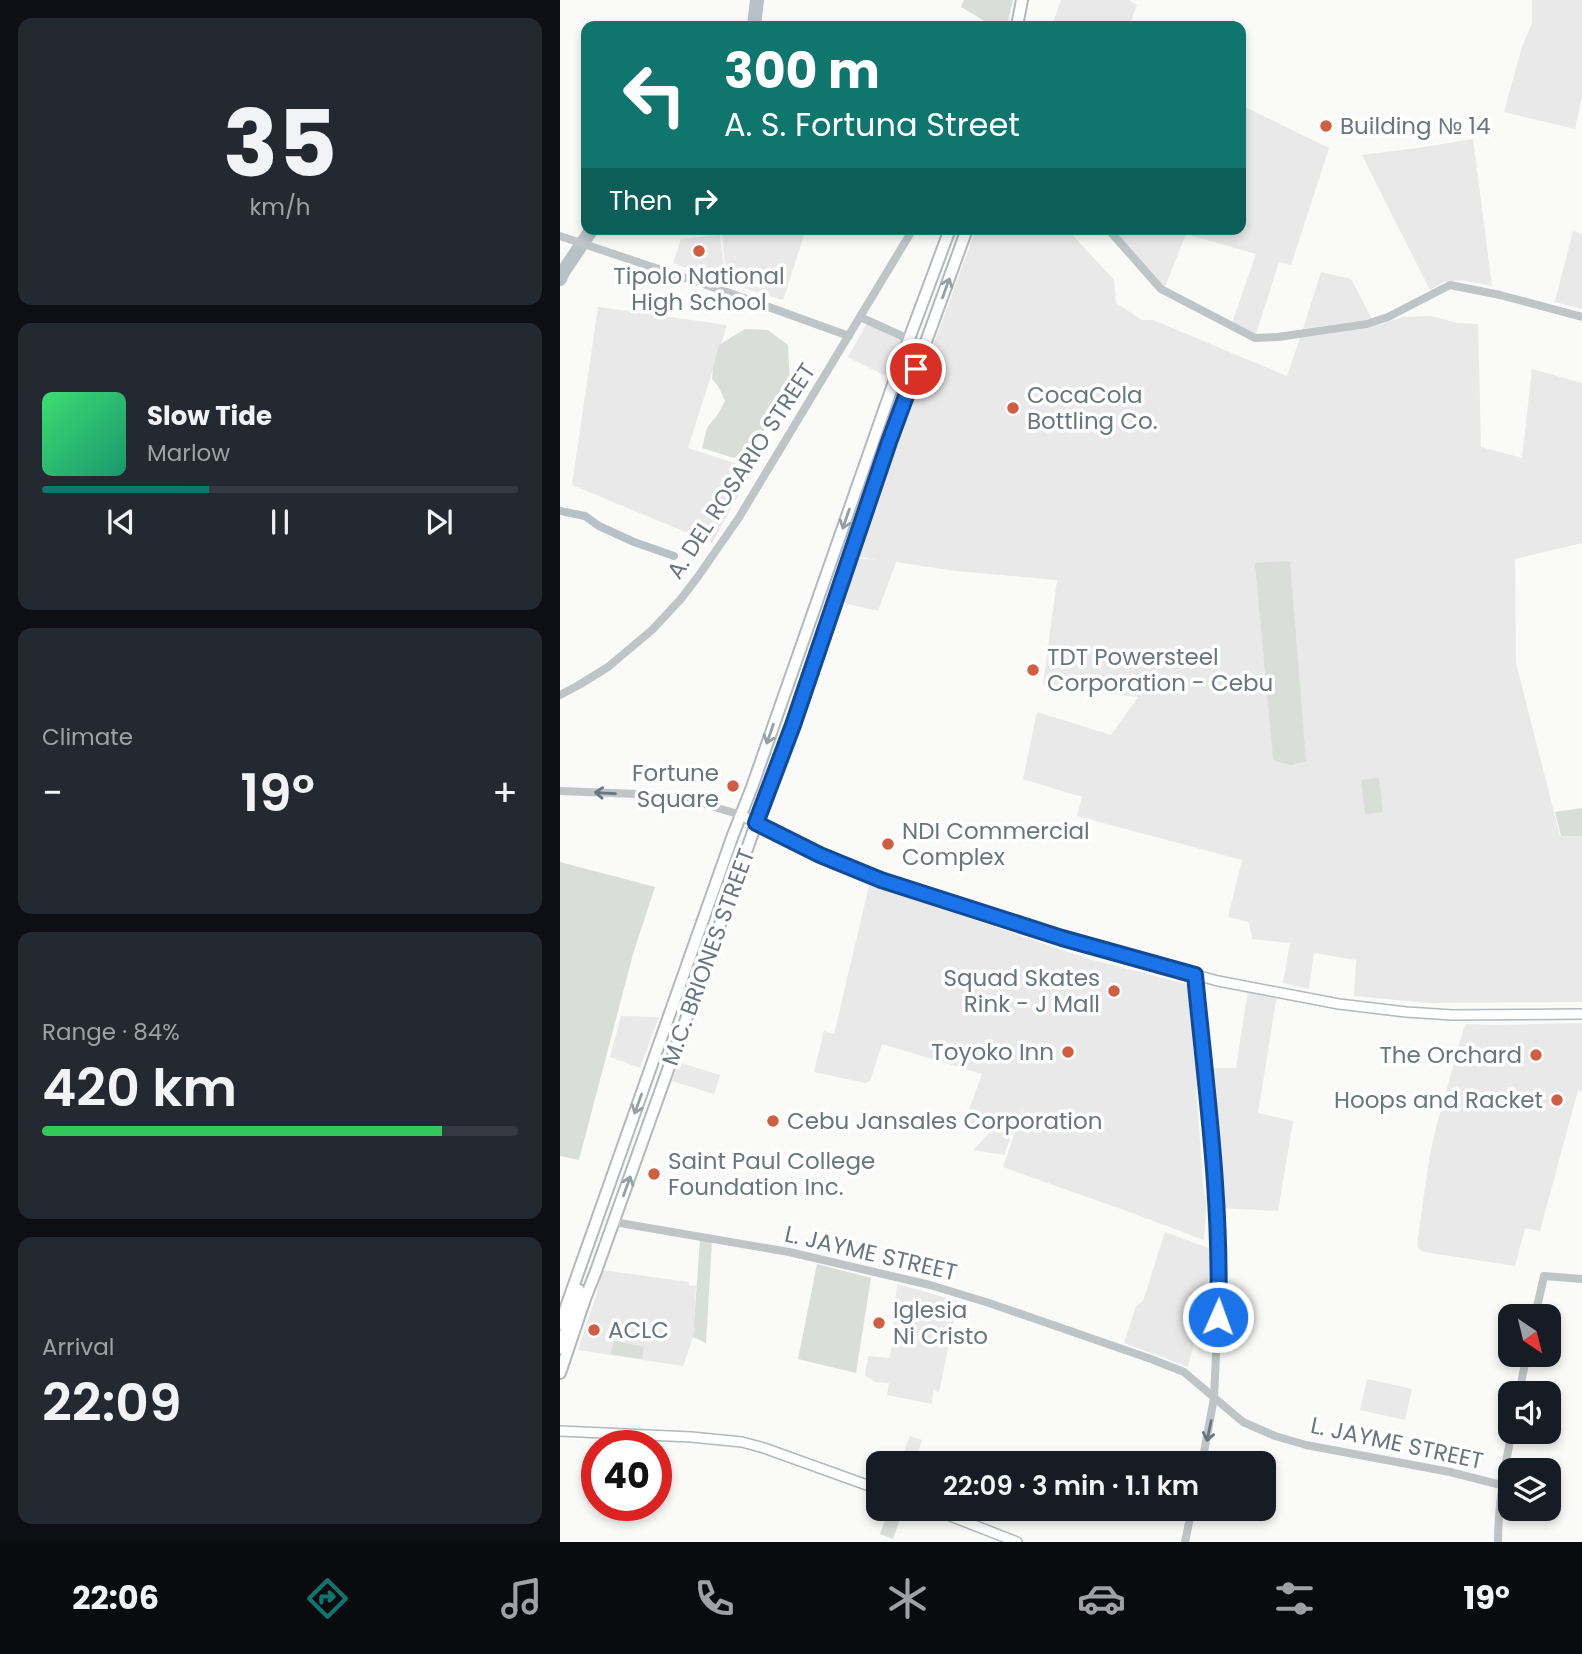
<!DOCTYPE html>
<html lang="en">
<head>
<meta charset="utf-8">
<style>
	:root { --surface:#171b24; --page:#242831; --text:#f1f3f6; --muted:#9ea1a6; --line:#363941; --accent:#0f766e }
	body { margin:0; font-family:Poppins,sans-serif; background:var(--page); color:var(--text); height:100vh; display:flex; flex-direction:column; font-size:26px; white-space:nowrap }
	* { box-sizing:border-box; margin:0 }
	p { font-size:23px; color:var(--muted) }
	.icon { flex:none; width:38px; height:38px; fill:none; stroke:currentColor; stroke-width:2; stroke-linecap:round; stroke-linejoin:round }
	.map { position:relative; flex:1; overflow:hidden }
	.details { display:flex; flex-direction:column; gap:18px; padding:18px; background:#0d0f14; width:560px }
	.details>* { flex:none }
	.guide { position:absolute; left:21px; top:21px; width:665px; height:214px; border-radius:14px; box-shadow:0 4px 10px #0003; background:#0f766e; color:#fff; overflow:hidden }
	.needle { width:46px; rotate:145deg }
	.controls { position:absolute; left:938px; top:1304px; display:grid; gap:14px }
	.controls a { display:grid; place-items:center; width:63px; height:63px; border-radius:14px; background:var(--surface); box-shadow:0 4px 10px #0003; font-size:35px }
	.speed { position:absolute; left:21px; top:1430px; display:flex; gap:14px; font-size:35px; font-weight:700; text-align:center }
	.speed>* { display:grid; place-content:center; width:91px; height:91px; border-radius:50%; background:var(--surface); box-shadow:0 4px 10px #0003; line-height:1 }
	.speed .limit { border:10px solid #d22; background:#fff; color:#111 }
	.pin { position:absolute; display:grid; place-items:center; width:60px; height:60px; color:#fff; margin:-30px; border:4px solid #fff; border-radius:50%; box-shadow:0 2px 7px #0007 }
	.me { position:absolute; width:77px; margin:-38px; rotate:2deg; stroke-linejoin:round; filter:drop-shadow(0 0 5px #0008) }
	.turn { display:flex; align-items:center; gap:24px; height:147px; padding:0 28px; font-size:32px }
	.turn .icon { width:91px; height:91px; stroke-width:2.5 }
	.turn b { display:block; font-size:49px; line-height:60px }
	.then { display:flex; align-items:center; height:66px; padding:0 28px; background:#0003; gap:14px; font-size:26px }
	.big { font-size:52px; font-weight:600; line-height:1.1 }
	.details .tile { flex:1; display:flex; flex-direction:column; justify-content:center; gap:10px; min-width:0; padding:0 24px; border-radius:14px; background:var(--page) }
	.details .dial { align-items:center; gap:0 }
	.dial b { font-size:91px; line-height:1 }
	.song { display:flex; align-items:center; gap:21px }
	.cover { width:84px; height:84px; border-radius:10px; background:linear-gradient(135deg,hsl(140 70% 55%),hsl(160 70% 35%)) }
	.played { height:7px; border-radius:4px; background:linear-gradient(90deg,var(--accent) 35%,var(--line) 35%) }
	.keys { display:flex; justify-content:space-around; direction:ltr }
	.heat { display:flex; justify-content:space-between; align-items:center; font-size:38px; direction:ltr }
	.charge { height:10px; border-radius:5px; background:linear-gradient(90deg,#34c759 84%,var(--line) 0) }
	.trip { position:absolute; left:306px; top:1451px; width:410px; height:70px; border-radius:14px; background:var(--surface); box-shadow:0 4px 10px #0003; font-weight:600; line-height:70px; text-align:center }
	.tabs { display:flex; height:112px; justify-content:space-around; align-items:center; background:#090b0e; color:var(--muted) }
	.tabs .icon { width:49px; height:49px }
	.tabs .active { color:var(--accent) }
	.tabs b { font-size:32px; color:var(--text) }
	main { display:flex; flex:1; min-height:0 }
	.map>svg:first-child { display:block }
	.built { fill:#e8e9e8 }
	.green { fill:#daded8 }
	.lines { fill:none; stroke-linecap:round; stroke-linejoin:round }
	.canal { stroke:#b8c2c6; stroke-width:8 }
	.river { stroke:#b8c2c6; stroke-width:14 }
	.secondary-casing { stroke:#b2b8bc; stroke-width:12 }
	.primary-casing { stroke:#b3b8bb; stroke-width:14 }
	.tertiary { stroke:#bfc4c7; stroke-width:8 }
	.secondary { stroke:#fff; stroke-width:9 }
	.primary { stroke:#fff; stroke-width:10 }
	.oneway { stroke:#959fa5 }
	.oneway2 { stroke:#67767f }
	.route-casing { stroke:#114b97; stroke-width:18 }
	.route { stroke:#1a73e8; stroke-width:12 }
	.poi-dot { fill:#d05e42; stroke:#fff; stroke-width:2.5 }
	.labels { text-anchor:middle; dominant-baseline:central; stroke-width:7; stroke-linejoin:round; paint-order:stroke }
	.poi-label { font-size:23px; fill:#67767f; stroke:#fff; text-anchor:start }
	.street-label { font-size:23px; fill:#67767f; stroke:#fff }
</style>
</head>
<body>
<main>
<section class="details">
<div class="tile dial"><b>35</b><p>km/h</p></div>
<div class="tile">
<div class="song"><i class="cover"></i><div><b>Slow Tide</b><p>Marlow</p></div></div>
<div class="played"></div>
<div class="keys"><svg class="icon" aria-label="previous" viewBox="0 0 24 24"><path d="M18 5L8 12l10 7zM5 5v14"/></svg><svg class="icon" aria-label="pause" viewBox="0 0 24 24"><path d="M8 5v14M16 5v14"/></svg><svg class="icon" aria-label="next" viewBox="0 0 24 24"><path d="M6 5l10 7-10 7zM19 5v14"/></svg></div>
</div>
<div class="tile"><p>Climate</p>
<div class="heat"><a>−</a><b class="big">19°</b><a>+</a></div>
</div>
<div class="tile"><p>Range · 84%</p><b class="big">420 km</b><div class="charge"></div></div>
<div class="tile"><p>Arrival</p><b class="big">22:09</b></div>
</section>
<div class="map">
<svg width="1022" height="1542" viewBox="0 0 1022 1542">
	<rect width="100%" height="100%" fill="#fafaf8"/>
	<g class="built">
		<path d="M 501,0 L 569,0 L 577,5 L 569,26 L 492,26 Z"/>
		<path d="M 972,0 L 1022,0 L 1022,97 L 1015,129 L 944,112 L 962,47 L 972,23 Z"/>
		<path d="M 681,105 L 769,148 L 731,265 L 719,262 L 696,334 L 672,323 L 696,254 L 626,234 L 605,287 L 599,284 L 552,229 L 681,229 Z"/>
		<path d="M 913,139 L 932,286 L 901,280 L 884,282 L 870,290 L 802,155 L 858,148 Z"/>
		<path d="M 164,229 L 246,229 L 223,300 L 167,283 L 162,236 Z"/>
		<path d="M 416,229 L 507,229 L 554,280 L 556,303 L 582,320 L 593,320 L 727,376 L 740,338 L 809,328 L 843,317 L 871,316 L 897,323 L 918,324 L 921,447 L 962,458 L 972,369 L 1022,383 L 1022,543 L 955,559 L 956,663 L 1000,836 L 1022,836 L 1022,1002 L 868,1003 L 794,996 L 796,960 L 754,953 L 749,989 L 723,983 L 730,943 L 692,939 L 689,922 L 668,917 L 682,860 L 517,816 L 522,797 L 463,779 L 477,712 L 551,735 L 578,697 L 483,685 L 497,580 L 396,571 L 336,562 L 318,611 L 280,602 L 295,558 L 316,560 L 296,556 Z"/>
		<path d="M 1013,231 L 1022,234 L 1022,309 L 995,302 Z"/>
		<path d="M 160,235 L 166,283 L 113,263 L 121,239 Z"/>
		<path d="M 761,272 L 791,279 L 812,319 L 743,329 Z"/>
		<path d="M 38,307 L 167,325 L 128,448 L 193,469 L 152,543 L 12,485 Z"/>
		<path d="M 307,323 L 342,341 L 328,377 L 288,357 Z"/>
		<path d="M 309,886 L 326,890 L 529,959 L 634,986 L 643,1085 L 636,1087 L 644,1195 L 647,1197 L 644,1240 L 575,1214 L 443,1167 L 465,1103 L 444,1155 L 413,1150 L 431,1131 L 405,1121 L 422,1074 L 322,1044 L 310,1081 L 306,1083 L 254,1072 L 264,1031 L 274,1034 Z"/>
		<path d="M 688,990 L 717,995 L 698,1113 L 733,1121 L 718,1211 L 661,1208 L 651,1068 L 676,1068 Z"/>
		<path d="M 61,1016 L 99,1017 L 80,1068 L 50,1057 Z"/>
		<path d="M 1022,1023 L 1022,1091 L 1018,1090 L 980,1231 L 965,1228 L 955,1266 L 864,1252 L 859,1249 L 857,1245 L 870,1153 L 877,1124 L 905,1024 L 937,1025 Z"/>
		<path d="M 118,1062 L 160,1075 L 154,1094 L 112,1081 Z"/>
		<path d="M 605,1232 L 654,1250 L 642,1310 L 628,1367 L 564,1343 L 576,1306 L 583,1301 Z"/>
		<path d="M 42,1270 L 129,1282 L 129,1285 L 136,1286 L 133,1337 L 123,1366 L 18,1350 L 36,1296 Z"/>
		<path d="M 337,1284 L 398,1301 L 379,1392 L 373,1390 L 372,1404 L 327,1395 L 329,1383 L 315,1382 L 305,1375 L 308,1356 L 330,1358 Z"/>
		<path d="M 807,1379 L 852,1389 L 845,1420 L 800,1410 Z"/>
		<path d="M 350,1436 L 362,1440 L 355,1463 L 339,1463 Z"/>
	</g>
	<g class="green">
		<path d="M 404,0 L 453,0 L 447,26 L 433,26 L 401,7 Z"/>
		<path d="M 185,329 L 208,330 L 228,345 L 230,386 L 197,442 L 174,458 L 142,448 L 147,428 L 158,414 L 165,401 L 158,386 L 152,379 L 153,369 L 159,345 Z"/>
		<path d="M 730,561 L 746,761 L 731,765 L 715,761 L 713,758 L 695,563 Z"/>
		<path d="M 819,778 L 823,812 L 805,814 L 801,780 Z"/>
		<path d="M 1022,808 L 1022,836 L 1001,836 L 995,812 Z"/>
		<path d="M 0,862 L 95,887 L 73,954 L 19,1160 L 0,1156 Z"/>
		<path d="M 140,1239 L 152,1241 L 146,1343 L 133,1337 Z"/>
		<path d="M 257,1264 L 311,1278 L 296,1373 L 238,1359 Z"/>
		<path d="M 54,1341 L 84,1347 L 82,1359 L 51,1354 Z"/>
		<path d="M 329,1509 L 343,1510 L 333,1539 L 320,1534 Z"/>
	</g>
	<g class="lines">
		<path class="canal" d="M 0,511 L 25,516 L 39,526 L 74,542 L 114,556"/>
		<g class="river">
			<path d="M 194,26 L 197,0"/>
			<path d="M 0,279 L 3,272 L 32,229"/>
		</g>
		<g class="secondary-casing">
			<g id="secondary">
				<path d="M 181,815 L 246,848 L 306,875 L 433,917 L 502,938 L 658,981 L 779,1004 L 846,1012 L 892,1015 L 1022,1014"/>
				<path d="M 0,1431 L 131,1437 L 182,1442 L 204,1448 L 318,1489"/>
				<path d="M 370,1508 L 457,1542"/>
			</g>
		</g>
		<g class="primary-casing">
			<g id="primary">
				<path d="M 457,26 L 462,0"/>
				<path d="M 0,1324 L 173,835 L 192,787 L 349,339 L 390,229"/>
				<path d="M 0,1348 L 19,1290"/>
				<path d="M 0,1373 L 25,1299 L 36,1271 L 212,779 L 233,725 L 335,427 L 407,229"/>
			</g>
		</g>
		<g class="tertiary">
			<path d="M 548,229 L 601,289 L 695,338 L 718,337 L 807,324 L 828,317 L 890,285 L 940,295 L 1022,317"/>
			<path d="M 0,236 L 167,292 L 289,336"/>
			<path d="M 300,317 L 364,346"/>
			<path d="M 0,695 L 19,685 L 48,667 L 92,630 L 120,600 L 137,578 L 178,519 L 353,229"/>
			<path d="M 0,791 L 78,794 L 135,801 L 181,815"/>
			<path d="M 635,975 L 655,1193 L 659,1289 L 654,1398 L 642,1463"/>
			<path d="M 54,1222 L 229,1252 L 370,1285 L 429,1303 L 591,1359 L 624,1372 L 683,1422 L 715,1436 L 746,1445 L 890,1472 L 941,1485"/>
			<path d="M 975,1316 L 984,1276 L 1022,1279"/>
			<path d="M 959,1393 L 967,1354"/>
			<path d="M 625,1542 L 632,1508"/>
			<path d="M 938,1542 C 938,1504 944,1469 952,1432"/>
		</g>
		<use href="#secondary" class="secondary"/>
		<use href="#primary" class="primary"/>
	</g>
	<defs><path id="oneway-shaft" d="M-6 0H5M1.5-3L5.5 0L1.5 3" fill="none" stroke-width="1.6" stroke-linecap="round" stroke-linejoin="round" transform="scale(1.75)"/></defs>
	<g class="oneway">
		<use href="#oneway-shaft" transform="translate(386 288) rotate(-70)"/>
		<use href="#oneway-shaft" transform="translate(286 519) rotate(109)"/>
		<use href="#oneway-shaft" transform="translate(210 734) rotate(109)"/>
		<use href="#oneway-shaft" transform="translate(78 1104) rotate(110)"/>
		<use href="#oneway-shaft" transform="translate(67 1186) rotate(-70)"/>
	</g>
	<g class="oneway2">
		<use href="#oneway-shaft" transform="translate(45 793) rotate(-177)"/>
		<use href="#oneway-shaft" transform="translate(649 1431) rotate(102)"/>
	</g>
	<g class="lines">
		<g class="route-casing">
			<path id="route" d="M 356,369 L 329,442 L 233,725 L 196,823 L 260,855 L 321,880 L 502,938 L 635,975 C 646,1088 662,1203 658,1317"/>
		</g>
		<use href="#route" class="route"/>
	</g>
	<g class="poi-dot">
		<circle cx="766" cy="126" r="7"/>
		<circle cx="139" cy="251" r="7"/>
		<circle cx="453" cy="408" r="7"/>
		<circle cx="473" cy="670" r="7"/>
		<circle cx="173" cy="786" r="7"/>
		<circle cx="328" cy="844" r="7"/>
		<circle cx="554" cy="991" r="7"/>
		<circle cx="508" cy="1052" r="7"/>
		<circle cx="976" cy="1055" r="7"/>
		<circle cx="997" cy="1100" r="7"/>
		<circle cx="213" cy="1121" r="7"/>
		<circle cx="94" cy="1174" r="7"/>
		<circle cx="319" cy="1323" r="7"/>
		<circle cx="34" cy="1330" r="7"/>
	</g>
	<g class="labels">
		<g class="poi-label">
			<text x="780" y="126">Building № 14</text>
			<text x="139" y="276" text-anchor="middle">Tipolo National<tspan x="139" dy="26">High School</tspan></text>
			<text x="467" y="395">CocaCola<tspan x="467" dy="26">Bottling Co.</tspan></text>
			<text x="487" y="657">TDT Powersteel<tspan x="487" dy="26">Corporation - Cebu</tspan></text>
			<text x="159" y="773" text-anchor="end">Fortune<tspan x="159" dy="26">Square</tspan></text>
			<text x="342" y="831">NDI Commercial<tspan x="342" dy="26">Complex</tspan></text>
			<text x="540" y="978" text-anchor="end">Squad Skates<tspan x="540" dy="26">Rink - J Mall</tspan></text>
			<text x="494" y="1052" text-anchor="end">Toyoko Inn</text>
			<text x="962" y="1055" text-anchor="end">The Orchard</text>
			<text x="983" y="1100" text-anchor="end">Hoops and Racket</text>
			<text x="227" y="1121">Cebu Jansales Corporation</text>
			<text x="108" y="1161">Saint Paul College<tspan x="108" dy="26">Foundation Inc.</tspan></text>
			<text x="333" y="1310">Iglesia<tspan x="333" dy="26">Ni Cristo</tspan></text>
			<text x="48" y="1330">ACLC</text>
		</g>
		<g class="street-label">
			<text transform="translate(181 471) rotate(-57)">A. DEL ROSARIO STREET</text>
			<text transform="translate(148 957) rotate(-70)">M.C. BRIONES STREET</text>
			<text transform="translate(311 1253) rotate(13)">L. JAYME STREET</text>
			<text transform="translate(837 1443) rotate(12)">L. JAYME STREET</text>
		</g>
	</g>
</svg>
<div class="controls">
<a><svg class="needle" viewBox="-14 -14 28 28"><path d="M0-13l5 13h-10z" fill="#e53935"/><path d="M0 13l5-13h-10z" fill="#9ea1a6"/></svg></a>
<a><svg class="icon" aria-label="sound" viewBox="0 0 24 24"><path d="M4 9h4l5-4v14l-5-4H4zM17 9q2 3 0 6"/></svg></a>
<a><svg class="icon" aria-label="layers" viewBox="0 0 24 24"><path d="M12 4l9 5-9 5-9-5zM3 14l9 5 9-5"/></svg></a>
</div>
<div class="speed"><div class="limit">40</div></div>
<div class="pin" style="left:356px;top:369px;background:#d93025"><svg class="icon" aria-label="arrive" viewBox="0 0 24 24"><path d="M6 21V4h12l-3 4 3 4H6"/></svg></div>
<svg class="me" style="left:658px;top:1317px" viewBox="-20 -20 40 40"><circle r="17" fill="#1a73e8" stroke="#fff" stroke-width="3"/><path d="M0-11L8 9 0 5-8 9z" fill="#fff"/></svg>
<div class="trip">22:09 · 3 min · 1.1 km</div>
<div class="guide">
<div class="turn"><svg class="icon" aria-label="left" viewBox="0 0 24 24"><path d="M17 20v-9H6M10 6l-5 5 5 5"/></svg><div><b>300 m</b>A. S. Fortuna Street</div></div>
<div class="then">Then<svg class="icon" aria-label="right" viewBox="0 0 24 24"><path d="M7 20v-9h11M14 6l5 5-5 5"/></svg></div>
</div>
</div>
</main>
<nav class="tabs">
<b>22:06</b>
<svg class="icon active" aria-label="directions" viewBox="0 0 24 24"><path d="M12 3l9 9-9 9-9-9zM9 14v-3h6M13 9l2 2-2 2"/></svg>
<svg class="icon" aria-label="music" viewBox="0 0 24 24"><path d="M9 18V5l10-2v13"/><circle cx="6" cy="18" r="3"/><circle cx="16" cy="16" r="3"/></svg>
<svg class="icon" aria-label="phone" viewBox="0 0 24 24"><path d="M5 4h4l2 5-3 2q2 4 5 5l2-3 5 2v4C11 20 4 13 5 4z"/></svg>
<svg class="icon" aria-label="climate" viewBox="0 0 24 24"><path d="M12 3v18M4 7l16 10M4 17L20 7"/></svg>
<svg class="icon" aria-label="car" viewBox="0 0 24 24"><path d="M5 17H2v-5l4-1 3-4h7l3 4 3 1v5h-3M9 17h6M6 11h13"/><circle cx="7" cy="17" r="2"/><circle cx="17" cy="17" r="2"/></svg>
<svg class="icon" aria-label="filters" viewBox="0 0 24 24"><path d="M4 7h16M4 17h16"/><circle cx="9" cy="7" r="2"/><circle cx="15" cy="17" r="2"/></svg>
<b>19°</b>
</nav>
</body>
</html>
